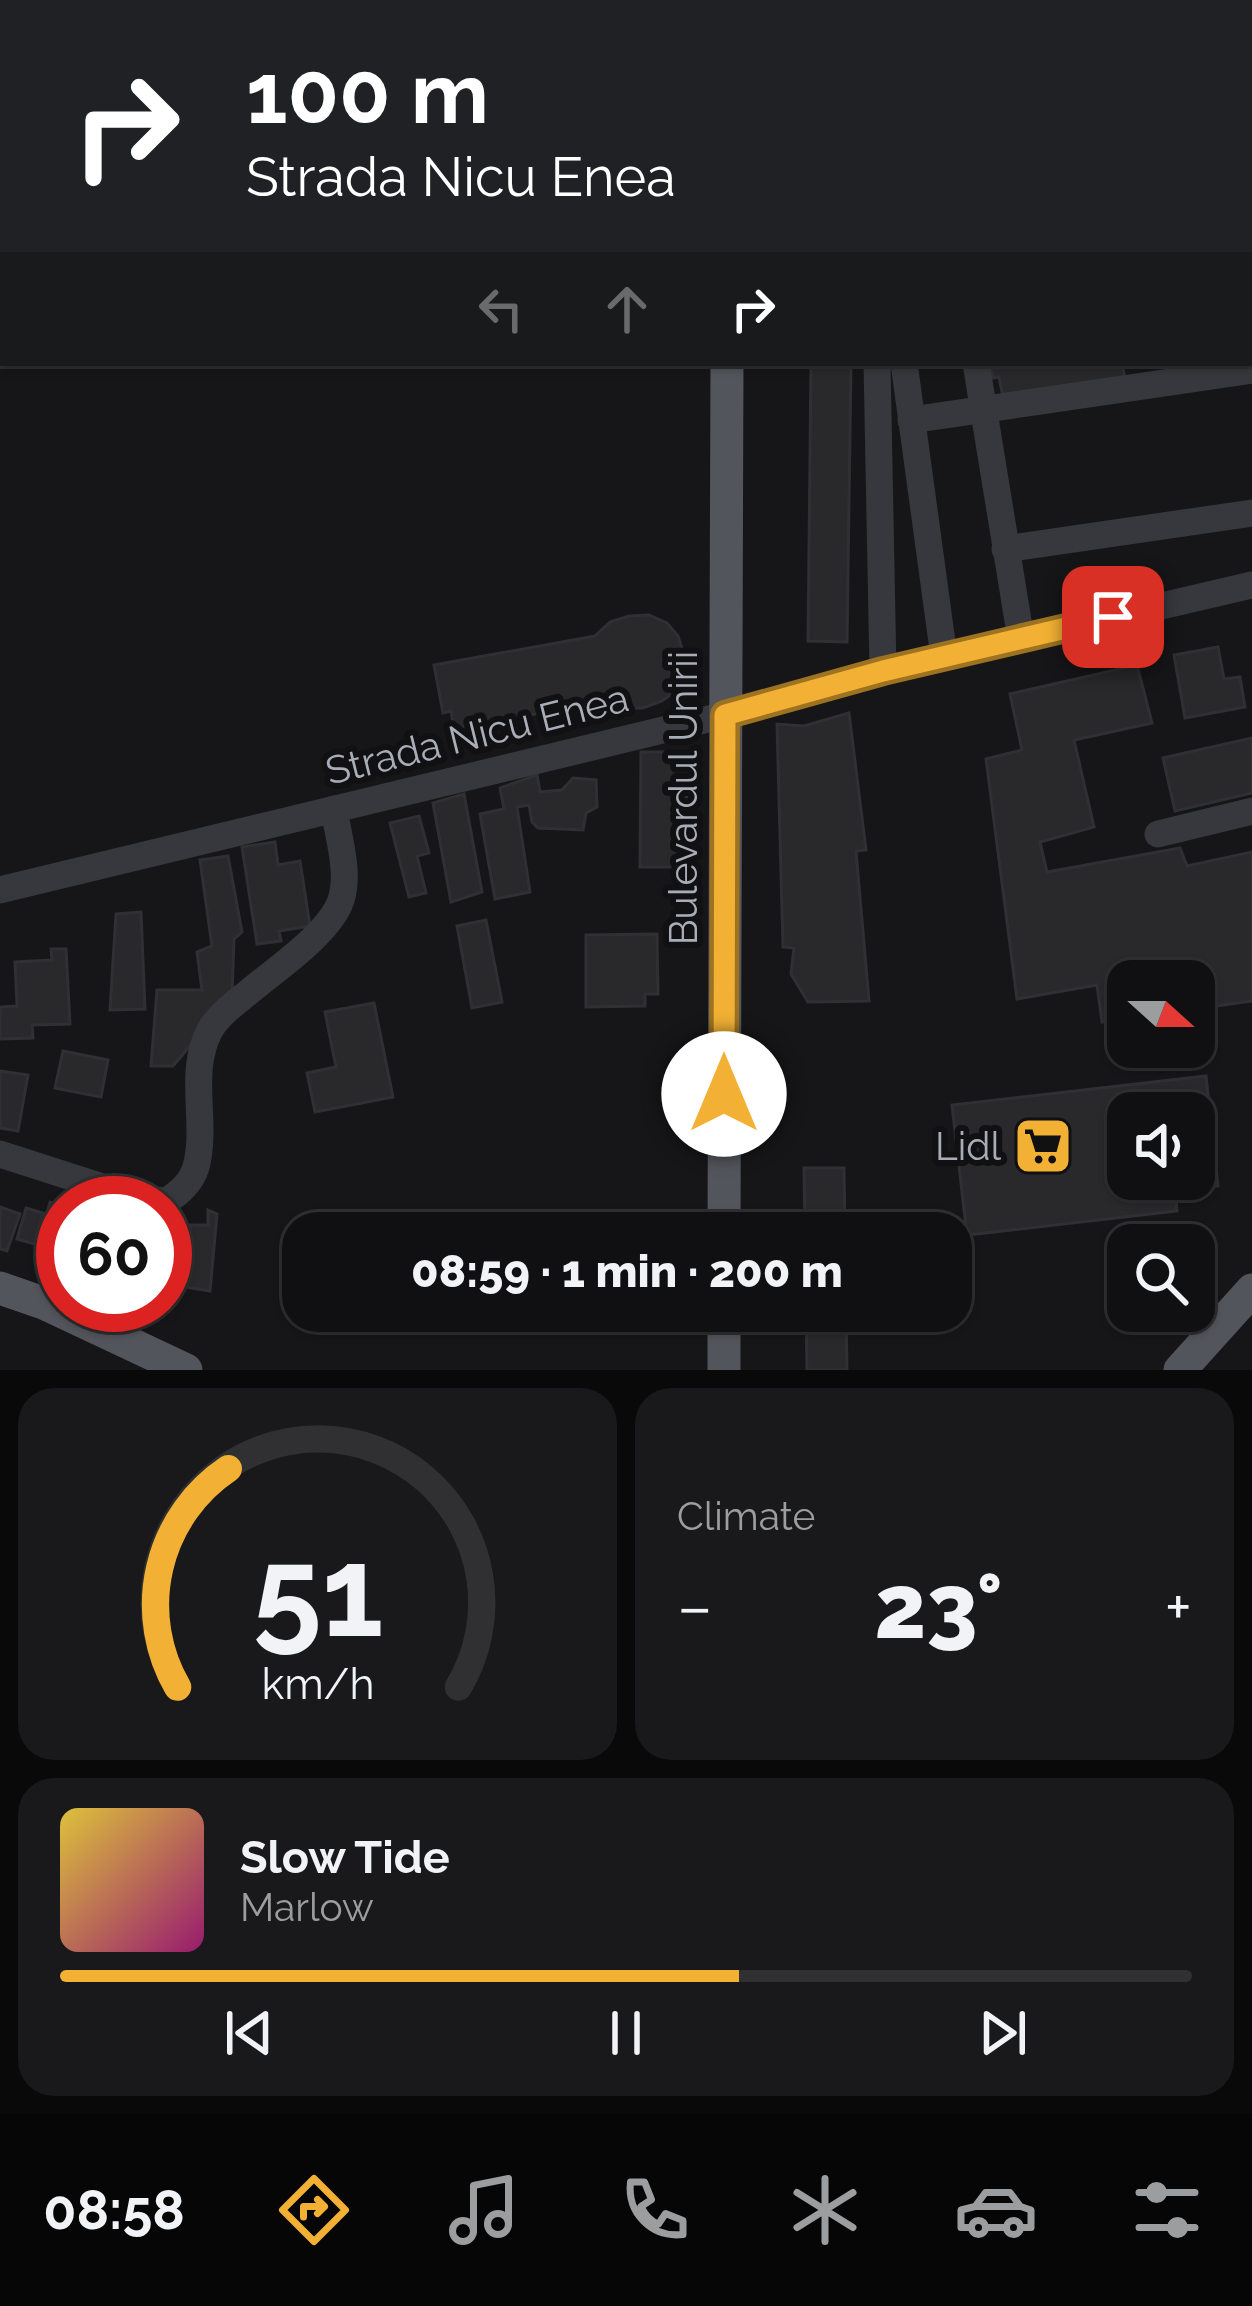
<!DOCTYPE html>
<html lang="en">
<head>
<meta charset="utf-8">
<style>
	:root { --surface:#101012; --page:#19191b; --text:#f1f3f6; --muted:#9c9d9f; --line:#303032; --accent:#f2b134 }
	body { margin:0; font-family:Raleway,sans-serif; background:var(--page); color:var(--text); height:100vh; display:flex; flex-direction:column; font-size:45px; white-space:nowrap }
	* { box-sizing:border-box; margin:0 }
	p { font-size:39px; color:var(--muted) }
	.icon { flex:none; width:66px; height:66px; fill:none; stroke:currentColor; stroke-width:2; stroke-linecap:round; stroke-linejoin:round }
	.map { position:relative; height:1370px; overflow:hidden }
	.sheet { display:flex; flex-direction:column; gap:18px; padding:18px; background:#09090a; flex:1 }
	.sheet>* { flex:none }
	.hud { position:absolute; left:0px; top:0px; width:1254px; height:366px; box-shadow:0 3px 9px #0004,0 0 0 3px var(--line); background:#202124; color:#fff; overflow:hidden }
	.needle { width:78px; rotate:111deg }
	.buttons { position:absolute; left:1107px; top:960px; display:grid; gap:24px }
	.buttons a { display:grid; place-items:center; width:108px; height:108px; border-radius:24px; background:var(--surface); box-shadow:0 3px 9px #0004,0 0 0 3px var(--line); font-size:60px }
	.speed { position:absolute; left:36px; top:1176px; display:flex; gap:24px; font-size:60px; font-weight:700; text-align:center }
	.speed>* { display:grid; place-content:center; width:156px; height:156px; border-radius:50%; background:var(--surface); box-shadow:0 3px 9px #0004,0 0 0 3px var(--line); line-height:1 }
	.speed .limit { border:18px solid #d22; background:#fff; color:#111 }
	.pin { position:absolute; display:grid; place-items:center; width:102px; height:102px; color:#fff; margin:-51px; border-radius:24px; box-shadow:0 6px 18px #0006 }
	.me { position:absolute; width:132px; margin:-66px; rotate:0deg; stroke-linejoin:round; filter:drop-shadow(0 0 9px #0008) }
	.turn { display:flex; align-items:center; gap:42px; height:252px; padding:0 48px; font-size:54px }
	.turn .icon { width:156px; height:156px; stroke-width:2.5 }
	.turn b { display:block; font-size:84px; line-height:102px }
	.lanes { display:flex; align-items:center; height:114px; padding:0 48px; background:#0003; justify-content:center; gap:60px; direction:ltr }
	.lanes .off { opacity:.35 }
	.big { font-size:90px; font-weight:800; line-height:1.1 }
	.sheet .card { flex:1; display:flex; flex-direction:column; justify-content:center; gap:18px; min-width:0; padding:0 42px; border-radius:36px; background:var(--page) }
	.sheet .dial { align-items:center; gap:0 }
	.dial svg { height:312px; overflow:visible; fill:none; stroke:var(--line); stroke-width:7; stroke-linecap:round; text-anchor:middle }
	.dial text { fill:var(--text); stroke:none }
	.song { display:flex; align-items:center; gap:36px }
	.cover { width:144px; height:144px; border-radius:18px; background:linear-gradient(135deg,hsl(50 70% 55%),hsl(320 70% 35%)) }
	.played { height:12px; border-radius:6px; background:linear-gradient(90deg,var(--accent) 60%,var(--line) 60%) }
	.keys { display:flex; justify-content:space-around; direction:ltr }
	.heat { display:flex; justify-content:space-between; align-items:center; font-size:66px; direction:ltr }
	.sheet .tiles { flex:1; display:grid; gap:18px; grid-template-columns:1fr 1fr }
	.card:last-child { grid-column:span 2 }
	.trip { position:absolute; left:282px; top:1212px; width:690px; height:120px; border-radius:36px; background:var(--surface); box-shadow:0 3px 9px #0004,0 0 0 3px var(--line); font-weight:800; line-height:120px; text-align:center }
	.tabs { display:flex; height:192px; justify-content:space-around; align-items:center; background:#060607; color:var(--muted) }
	.tabs .icon { width:84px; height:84px }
	.tabs .selected { color:var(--accent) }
	.tabs b { font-size:54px; color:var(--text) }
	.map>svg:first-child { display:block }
	.built { fill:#222225 }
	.building { fill:#29292c; stroke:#303034; stroke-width:3; fill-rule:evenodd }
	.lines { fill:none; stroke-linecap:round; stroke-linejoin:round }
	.minor { stroke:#37383d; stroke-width:27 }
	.major { stroke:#53555c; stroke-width:33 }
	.route-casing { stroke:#9d7322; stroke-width:30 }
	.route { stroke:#f2b134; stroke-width:21 }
	.labels { text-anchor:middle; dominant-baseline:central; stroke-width:12; stroke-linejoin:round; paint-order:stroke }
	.street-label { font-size:39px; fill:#a8adb8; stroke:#111113 }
	.poi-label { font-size:39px; fill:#a8adb8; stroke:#111113; text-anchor:end }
</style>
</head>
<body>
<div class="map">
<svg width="1252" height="1370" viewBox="0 0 1252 1370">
	<rect width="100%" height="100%" fill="#161618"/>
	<rect class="built" x="13" y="0" width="457" height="3"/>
	<g class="building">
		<rect x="234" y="0" width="170" height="3"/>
		<path d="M 572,0 L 627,0 L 628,3 L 573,3 Z"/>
		<path d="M 3,120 L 3,263 L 0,260 L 0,122 Z"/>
		<path d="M 1252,167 L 1252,345 L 1251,345 L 1251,168 Z"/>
		<path d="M 545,363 L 679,363 L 679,366 L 545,367 Z"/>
		<path d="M 811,363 L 851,363 L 847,642 L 808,641 Z"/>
		<path d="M 991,363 L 1122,363 L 1125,379 L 1003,397 L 999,377 L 993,378 Z"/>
		<path d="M 649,615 L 667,623 L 678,636 L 684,655 L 683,673 L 677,690 L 662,701 L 643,708 L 622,708 L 605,701 L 454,729 L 451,711 L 443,713 L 434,665 L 595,636 L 610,622 L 629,616 Z"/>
		<path d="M 1218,647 L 1224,679 L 1240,677 L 1245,707 L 1185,718 L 1174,655 Z"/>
		<path d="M 1137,665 L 1152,723 L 1074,740 L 1094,827 L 1040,842 L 1047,872 L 1180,848 L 1187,866 L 1252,852 L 1252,1001 L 1194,1009 L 1194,981 L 1128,981 L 1128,1019 L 1102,1022 L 1097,985 L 1017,999 L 986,759 L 1022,750 L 1010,694 Z"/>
		<path d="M 849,713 L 866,850 L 856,851 L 869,1001 L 808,1002 L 791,974 L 794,948 L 783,947 L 777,724 L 804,726 Z"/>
		<path d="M 1252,738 L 1252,793 L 1175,811 L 1163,758 Z"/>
		<path d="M 641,752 L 687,752 L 686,867 L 640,867 Z"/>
		<path d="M 537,775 L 540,792 L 562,790 L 573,778 L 596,780 L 597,807 L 586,813 L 583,830 L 538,828 L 532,822 L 529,805 L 517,807 L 530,892 L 495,899 L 480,814 L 504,809 L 500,788 Z"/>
		<path d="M 464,794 L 482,892 L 451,902 L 433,803 Z"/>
		<path d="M 419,816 L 429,853 L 417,856 L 426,893 L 409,897 L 390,823 Z"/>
		<path d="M 275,842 L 278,865 L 300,861 L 310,926 L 279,931 L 281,941 L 257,944 L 242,847 Z"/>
		<path d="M 228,856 L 242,932 L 234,939 L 232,996 L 173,1066 L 151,1066 L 157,990 L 202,990 L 197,952 L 212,946 L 200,860 Z"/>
		<path d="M 141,912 L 145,1009 L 110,1010 L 116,914 Z"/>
		<path d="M 486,920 L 502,1002 L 472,1008 L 457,926 Z"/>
		<path d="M 657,934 L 658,994 L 645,994 L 645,1006 L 586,1007 L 586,935 Z"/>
		<path d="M 51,949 L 66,949 L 70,1024 L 32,1025 L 33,1038 L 0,1039 L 0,1007 L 17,1006 L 15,962 L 52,960 Z"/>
		<path d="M 374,1003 L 393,1097 L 315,1112 L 307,1073 L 336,1067 L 325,1012 Z"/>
		<path d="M 63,1051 L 108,1060 L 101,1097 L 55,1088 Z"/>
		<path d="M 0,1071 L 28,1075 L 18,1131 L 0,1128 Z"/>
		<path d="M 1206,1076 L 1218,1186 L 1175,1191 L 1177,1211 L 967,1235 L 952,1105 ZM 1128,1113 L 1194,1113 L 1194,1179 L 1128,1179 Z"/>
		<path d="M 804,1168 L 844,1168 L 845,1233 L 805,1233 Z"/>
		<path d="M 50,1202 L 63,1205 L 63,1233 L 59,1245 L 40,1240 Z"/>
		<path d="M 0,1207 L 20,1214 L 7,1251 L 0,1249 Z"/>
		<path d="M 26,1208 L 43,1213 L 34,1244 L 17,1239 Z"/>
		<path d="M 208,1210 L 217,1214 L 210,1291 L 165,1284 L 165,1236 L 190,1241 L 190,1225 L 208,1225 Z"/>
		<path d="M 806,1311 L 846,1311 L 847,1370 L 807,1370 Z"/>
	</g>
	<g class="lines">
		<g class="minor">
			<path d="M 1117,0 L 1117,3"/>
			<path d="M 0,301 L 3,305"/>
			<path d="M 877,363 L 883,671"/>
			<path d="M 904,363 L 944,657"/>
			<path d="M 976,363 L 1021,639"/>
			<path d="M 911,420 L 1252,370"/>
			<path d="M 1005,549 L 1252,513"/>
			<path d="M 1158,834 L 1252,811"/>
			<path d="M 0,890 L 725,715 L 883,671 L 1252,585"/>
			<path d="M 0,1154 L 140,1199 L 167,1201 C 180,1192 191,1183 196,1167 C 208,1122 187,1073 210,1030 C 219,1014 237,1002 250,991 C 276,969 330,933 341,900 C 350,872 338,836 334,809"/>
		</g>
		<g class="major">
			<path d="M 733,3 L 733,0"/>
			<path d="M 724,1233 L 727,363"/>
			<path d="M 0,1288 L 46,1304 L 186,1370"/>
			<path d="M 724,1370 L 724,1311"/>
			<path d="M 1180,1370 L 1252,1290"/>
		</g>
	</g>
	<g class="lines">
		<g class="route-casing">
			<path id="route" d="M 724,1094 L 725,715 L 883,671 L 1113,617"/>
		</g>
		<use href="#route" class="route"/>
	</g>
	<defs>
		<g id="supermarket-square" transform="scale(3)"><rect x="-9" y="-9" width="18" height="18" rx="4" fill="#f2b134" stroke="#111113"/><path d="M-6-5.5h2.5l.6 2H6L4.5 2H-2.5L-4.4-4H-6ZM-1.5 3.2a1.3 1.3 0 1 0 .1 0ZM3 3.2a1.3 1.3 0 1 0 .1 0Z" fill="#111"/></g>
	</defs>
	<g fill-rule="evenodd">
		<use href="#supermarket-square" x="1043" y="1146"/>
	</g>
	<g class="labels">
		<g class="street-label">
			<text transform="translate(477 734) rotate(-14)">Strada Nicu Enea</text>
			<text transform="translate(683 798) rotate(-90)">Bulevardul Unirii</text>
		</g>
		<g class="poi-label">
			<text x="1001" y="1146">Lidl</text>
		</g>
	</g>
</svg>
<div class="buttons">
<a><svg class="needle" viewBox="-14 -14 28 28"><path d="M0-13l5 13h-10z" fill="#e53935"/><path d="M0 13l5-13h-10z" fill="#9c9d9f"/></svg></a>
<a><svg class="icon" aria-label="sound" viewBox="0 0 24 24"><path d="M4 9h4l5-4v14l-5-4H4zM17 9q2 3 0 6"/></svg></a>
<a><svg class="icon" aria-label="search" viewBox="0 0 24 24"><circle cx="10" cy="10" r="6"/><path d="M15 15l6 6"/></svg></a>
</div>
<div class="speed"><div class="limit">60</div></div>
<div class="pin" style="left:1113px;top:617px;background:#d93025"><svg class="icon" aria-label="arrive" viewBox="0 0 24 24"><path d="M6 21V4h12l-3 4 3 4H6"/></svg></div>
<svg class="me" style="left:724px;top:1094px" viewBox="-20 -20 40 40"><circle r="19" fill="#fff"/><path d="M0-13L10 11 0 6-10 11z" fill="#f2b134"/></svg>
<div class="trip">08:59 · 1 min · 200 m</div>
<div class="hud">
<div class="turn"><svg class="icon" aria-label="right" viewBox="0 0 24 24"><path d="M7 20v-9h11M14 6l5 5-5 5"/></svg><div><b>100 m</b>Strada Nicu Enea</div></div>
<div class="lanes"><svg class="icon off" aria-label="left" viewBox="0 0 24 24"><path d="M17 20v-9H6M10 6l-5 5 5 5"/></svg><svg class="icon off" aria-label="ahead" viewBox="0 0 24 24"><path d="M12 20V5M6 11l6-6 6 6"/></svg><svg class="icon" aria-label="right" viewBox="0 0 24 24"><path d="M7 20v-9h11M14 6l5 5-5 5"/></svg></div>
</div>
</div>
<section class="sheet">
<div class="tiles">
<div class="card dial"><svg viewBox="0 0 100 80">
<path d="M14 69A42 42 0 1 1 86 69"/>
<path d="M14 69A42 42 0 0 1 27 13" stroke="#f2b134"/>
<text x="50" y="56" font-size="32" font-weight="700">51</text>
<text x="50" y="72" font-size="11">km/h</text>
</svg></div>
<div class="card"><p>Climate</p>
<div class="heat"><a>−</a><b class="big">23°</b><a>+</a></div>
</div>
<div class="card">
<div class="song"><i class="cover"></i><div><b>Slow Tide</b><p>Marlow</p></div></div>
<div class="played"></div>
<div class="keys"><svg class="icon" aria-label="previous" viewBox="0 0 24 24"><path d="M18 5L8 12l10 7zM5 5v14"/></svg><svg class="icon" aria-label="pause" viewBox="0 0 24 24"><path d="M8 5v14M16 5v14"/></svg><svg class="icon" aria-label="next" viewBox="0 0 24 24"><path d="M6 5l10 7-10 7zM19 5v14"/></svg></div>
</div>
</div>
</section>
<nav class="tabs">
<b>08:58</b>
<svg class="icon selected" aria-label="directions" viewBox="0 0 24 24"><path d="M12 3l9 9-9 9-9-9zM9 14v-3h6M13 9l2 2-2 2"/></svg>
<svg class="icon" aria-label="music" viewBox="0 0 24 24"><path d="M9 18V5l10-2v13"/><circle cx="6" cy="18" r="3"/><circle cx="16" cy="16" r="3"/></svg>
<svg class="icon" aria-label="phone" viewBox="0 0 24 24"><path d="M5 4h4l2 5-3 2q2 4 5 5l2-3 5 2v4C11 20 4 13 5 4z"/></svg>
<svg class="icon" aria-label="climate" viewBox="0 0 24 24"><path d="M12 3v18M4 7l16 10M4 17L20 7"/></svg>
<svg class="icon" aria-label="car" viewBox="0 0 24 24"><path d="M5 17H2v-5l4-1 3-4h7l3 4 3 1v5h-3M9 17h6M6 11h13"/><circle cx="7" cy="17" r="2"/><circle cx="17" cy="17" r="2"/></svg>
<svg class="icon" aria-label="filters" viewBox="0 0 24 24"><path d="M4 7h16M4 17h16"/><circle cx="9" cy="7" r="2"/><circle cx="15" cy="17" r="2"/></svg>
</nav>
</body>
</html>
